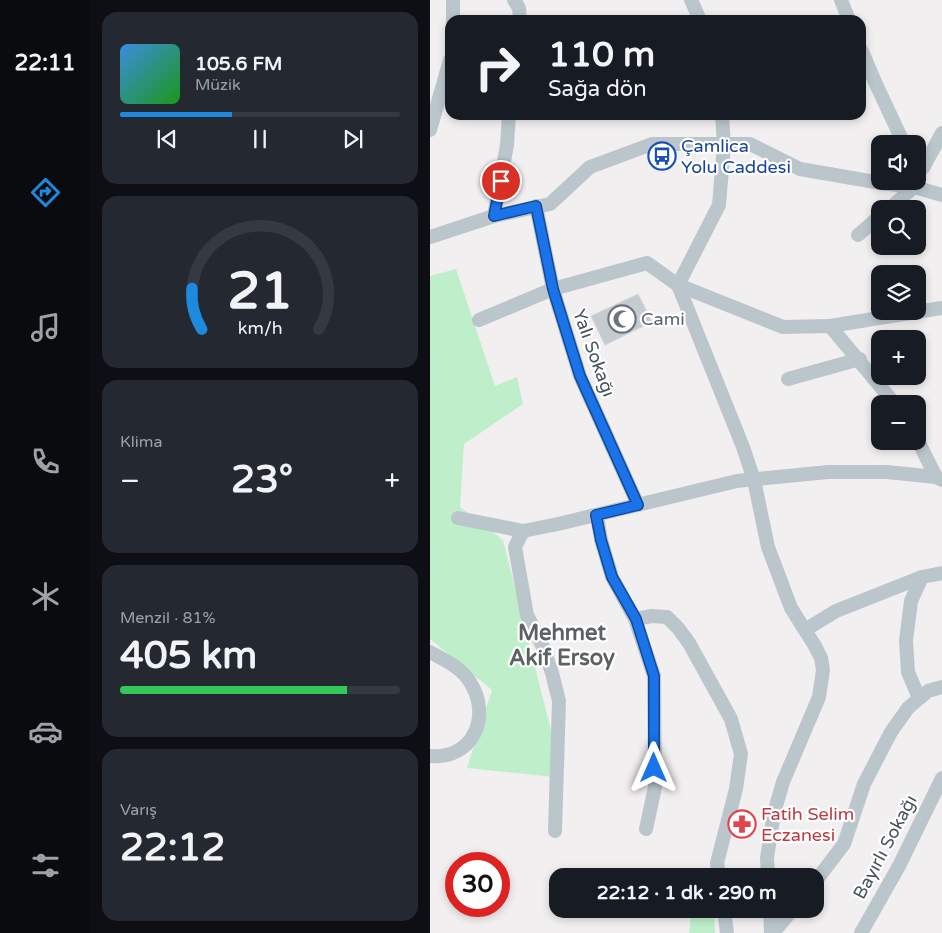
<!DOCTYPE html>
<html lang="tr">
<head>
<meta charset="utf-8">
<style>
	:root { --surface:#171b24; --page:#242831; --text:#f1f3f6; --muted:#9ea1a6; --line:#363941; --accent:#1d8ade }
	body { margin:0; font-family:"Varela Round",sans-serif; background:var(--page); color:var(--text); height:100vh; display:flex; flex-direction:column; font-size:19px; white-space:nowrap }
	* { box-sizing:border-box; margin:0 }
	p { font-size:16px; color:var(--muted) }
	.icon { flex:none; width:28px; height:28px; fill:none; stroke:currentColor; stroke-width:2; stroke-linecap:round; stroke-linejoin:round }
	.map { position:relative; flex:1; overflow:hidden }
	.sheet { display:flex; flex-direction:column; gap:12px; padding:12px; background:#0d0f14; width:340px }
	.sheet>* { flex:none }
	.banner { position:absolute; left:15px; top:15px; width:421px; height:105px; border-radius:15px; box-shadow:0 2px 8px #0003; background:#171b24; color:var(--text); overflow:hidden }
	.tools { position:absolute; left:441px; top:135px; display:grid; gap:10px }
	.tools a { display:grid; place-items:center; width:55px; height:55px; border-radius:10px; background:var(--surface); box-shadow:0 2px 8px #0003; font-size:25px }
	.speed { position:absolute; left:15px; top:852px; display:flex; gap:10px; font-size:25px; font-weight:700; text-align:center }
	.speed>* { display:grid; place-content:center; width:65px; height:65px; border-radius:50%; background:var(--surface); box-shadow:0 2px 8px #0003; line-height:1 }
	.speed .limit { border:8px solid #d22; background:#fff; color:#111 }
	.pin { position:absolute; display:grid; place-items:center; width:42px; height:42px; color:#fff; margin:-21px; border:2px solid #fff; border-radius:50%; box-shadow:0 1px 5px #0007 }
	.me { position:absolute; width:55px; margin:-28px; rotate:0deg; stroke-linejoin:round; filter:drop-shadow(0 0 4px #0008) }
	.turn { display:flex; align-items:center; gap:18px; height:105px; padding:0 20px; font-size:22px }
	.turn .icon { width:65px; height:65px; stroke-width:2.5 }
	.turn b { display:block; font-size:35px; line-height:42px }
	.big { font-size:38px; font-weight:800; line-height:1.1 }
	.sheet .widget { flex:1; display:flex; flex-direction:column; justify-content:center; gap:8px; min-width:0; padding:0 18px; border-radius:15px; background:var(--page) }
	.sheet .dial { align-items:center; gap:0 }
	.dial svg { height:130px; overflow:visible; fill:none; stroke:var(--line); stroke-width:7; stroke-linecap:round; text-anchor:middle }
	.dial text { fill:var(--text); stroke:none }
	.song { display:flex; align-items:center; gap:15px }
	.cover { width:60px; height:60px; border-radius:8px; background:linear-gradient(135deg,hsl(210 70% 55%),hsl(120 70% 35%)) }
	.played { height:5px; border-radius:2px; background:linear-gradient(90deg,var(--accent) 40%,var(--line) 40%) }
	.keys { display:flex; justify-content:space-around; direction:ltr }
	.heat { display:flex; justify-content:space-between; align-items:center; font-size:28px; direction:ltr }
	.charge { height:8px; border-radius:4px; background:linear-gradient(90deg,#34c759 81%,var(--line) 0) }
	.trip { position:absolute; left:119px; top:868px; width:275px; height:50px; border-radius:15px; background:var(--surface); box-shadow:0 2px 8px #0003; font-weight:800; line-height:50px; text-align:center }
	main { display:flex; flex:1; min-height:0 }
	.tabs { display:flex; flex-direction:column; width:90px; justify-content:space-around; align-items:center; background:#090b0e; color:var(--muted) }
	.tabs .icon { width:35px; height:35px }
	.tabs .on { color:var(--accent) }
	.tabs b { font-size:22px; color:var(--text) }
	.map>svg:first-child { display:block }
	.green { fill:#bfeecb }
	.building { fill:#c6cbcf; stroke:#d3d6db }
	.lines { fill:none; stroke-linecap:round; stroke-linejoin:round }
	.street { stroke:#bbc6cc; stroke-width:14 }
	.route-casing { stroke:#114b97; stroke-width:12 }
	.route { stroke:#1a73e8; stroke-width:9 }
	.labels { text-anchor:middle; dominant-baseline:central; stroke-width:4.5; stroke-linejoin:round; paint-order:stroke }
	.transit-label { font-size:18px; fill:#164399; stroke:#fff; text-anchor:start }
	.worship-label { font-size:18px; fill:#5b616d; stroke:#fff; text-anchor:start }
	.street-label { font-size:18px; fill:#48555c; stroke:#fff }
	.health-label { font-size:18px; fill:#be3a42; stroke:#fff; text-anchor:start }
	.district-label { font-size:22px; font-weight:bold; fill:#5c6164; stroke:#fff }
</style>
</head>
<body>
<main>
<nav class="tabs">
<b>22:11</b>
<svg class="icon on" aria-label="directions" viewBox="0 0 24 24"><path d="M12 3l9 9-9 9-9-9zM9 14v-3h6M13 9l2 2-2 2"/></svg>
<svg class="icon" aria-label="music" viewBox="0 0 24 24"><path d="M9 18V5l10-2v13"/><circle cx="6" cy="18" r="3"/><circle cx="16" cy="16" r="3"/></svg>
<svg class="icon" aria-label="phone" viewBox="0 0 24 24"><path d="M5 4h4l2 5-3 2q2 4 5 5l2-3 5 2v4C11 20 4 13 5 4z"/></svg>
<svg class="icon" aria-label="climate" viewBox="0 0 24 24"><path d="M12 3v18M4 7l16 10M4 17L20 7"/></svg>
<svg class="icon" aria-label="car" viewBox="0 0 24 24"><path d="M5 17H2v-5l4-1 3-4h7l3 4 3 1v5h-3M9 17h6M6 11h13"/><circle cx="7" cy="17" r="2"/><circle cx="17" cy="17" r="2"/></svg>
<svg class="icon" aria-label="filters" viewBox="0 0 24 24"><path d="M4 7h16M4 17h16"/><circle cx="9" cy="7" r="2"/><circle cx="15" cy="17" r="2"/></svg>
</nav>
<section class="sheet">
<div class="widget">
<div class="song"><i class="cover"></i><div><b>105.6 FM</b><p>Müzik</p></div></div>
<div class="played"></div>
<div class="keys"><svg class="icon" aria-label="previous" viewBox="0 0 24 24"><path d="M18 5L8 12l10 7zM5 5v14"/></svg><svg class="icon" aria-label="pause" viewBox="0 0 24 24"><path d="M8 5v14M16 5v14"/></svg><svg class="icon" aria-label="next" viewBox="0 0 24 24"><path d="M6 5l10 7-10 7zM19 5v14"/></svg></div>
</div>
<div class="widget dial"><svg viewBox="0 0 100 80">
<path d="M14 69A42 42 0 1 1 86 69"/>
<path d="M14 69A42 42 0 0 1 8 44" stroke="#1d8ade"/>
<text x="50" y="56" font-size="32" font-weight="700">21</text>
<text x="50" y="72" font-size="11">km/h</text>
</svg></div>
<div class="widget"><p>Klima</p>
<div class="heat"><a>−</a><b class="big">23°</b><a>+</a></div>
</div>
<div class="widget"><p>Menzil · 81%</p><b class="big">405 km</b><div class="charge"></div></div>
<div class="widget"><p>Varış</p><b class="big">22:12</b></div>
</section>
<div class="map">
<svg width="512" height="933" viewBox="0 0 512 933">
	<rect width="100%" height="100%" fill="#f2eff0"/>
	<g class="green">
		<path d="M 26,269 L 65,386 L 87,377 L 93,404 L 34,444 L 30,507 L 73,540 L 133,778 L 37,768 L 62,690 L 0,639 L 0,276 Z"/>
		<path d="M 262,909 L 284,909 L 285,933 L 259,933 Z"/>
	</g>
	<path class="building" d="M 208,294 L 222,322 L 175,345 L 161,316 Z"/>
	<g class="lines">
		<g class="street">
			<path d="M 84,0 L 89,8 L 90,20"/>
			<path d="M 261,0 L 270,20"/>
			<path d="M 411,0 L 419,20"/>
			<path d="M 23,20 L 23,0"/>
			<path d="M 431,49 L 445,82 L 474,144"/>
			<path d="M 292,115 L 294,144 L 289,205 L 248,285 L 353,327 L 400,326 L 465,404"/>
			<path d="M 0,130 L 20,60"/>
			<path d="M 493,168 L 512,133"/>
			<path d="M 106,206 L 123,289 L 150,376 L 208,505"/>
			<path d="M 459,209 L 484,187 L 487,182"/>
			<path d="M 64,216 L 77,145 L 79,115"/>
			<path d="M 428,235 L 450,216"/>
			<path d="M 0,237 L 64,216 L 120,204 L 160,167 L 222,144 L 320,144 L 370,169 L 451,183 L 484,187 L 512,195"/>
			<path d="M 49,320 L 123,289 L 217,263 L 248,285 L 313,447 L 324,480 L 338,547 L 361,608 L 385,646 L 391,658 L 393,670 L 389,697 L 353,782 L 344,813 L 337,858 L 338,876"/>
			<path d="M 400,326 L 512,308"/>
			<path d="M 358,379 L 430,359"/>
			<path d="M 488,441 L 506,477"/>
			<path d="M 167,515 L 171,540 L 182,577 L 205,619 L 224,676 L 225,787 L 216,829"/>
			<path d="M 28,518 L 93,531"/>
			<path d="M 205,619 L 222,616 L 237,617 L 248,628 L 259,643 L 301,719 L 311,754 L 306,789 L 287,863 L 289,876"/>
			<path d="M 375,630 L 406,611 L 492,577 L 512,573"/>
			<path d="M 0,652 C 14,660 31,667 40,682 C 62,716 43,760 0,756"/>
			<path d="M 489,698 L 478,672 L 476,641 L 481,601 L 492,577"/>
			<path d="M 125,831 L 129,701 L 122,673 L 113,647 L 97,615 L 85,547 L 93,531 L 128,524 L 307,481 L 398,472 L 457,472 L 506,477 L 512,480"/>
			<path d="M 385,882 L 414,844 L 434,784 L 461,732 L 478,708 L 498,691 L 512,687"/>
			<path d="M 294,909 L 297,933"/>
			<path d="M 340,909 L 341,933"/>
			<path d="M 343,933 L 363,909"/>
			<path d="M 431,933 L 469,866 L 512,778"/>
		</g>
	</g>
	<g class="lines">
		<g class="route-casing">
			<path id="route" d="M 71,181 L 64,216 L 106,206 L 123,289 L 150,376 L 208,505 L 166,515 L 171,540 L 182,577 L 206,619 L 224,676 L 224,768"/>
		</g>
		<use href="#route" class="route"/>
	</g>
	<defs>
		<g id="bus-ring" transform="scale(1.4375)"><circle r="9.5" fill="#fff" stroke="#1a4fb4" stroke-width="1.5"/><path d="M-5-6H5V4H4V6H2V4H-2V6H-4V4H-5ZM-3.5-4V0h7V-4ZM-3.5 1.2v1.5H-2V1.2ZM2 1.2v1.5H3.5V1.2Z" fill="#1a4fb4"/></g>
		<g id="mosque-ring" transform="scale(1.4375)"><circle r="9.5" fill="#fff" stroke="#6b7280" stroke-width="1.5"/><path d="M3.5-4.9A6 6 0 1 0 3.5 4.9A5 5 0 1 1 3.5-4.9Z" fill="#6b7280"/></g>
		<g id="pharmacy-ring" transform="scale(1.4375)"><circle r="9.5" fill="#fff" stroke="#e0444e" stroke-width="1.5"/><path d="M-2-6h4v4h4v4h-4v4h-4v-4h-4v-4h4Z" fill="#e0444e"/></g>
	</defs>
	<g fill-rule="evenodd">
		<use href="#bus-ring" x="232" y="156"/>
		<use href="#mosque-ring" x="192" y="319"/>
		<use href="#pharmacy-ring" x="312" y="824"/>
	</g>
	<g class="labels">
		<g class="transit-label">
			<text x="251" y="146">Çamlica<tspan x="251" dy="21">Yolu Caddesi</tspan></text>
		</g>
		<g class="worship-label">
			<text x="211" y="319">Cami</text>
		</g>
		<g class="street-label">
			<text transform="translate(164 353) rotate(70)">Yalı Sokağı</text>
			<text transform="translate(455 847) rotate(-62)">Bayırlı Sokağı</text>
		</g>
		<g class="health-label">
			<text x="331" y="814">Fatih Selim<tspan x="331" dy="21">Eczanesi</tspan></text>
		</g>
		<g class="district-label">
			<text x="132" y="633">Mehmet<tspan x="132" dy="25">Akif Ersoy</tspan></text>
		</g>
	</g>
</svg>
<div class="tools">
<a><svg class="icon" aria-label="sound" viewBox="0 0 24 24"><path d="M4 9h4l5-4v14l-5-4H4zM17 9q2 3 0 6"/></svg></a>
<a><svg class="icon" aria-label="search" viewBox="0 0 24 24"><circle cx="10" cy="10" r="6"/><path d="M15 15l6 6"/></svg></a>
<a><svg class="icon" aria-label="layers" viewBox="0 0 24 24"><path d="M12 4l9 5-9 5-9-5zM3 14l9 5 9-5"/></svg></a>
<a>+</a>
<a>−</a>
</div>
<div class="speed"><div class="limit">30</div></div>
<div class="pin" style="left:71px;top:181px;background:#d93025"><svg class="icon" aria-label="arrive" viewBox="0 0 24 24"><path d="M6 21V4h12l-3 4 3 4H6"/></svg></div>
<svg class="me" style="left:224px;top:768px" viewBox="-20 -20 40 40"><path d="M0-17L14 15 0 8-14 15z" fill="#1a73e8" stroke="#fff" stroke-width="4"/></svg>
<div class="trip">22:12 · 1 dk · 290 m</div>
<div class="banner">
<div class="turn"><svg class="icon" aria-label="right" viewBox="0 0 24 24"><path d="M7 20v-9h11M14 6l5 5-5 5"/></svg><div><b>110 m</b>Sağa dön</div></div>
</div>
</div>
</main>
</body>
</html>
